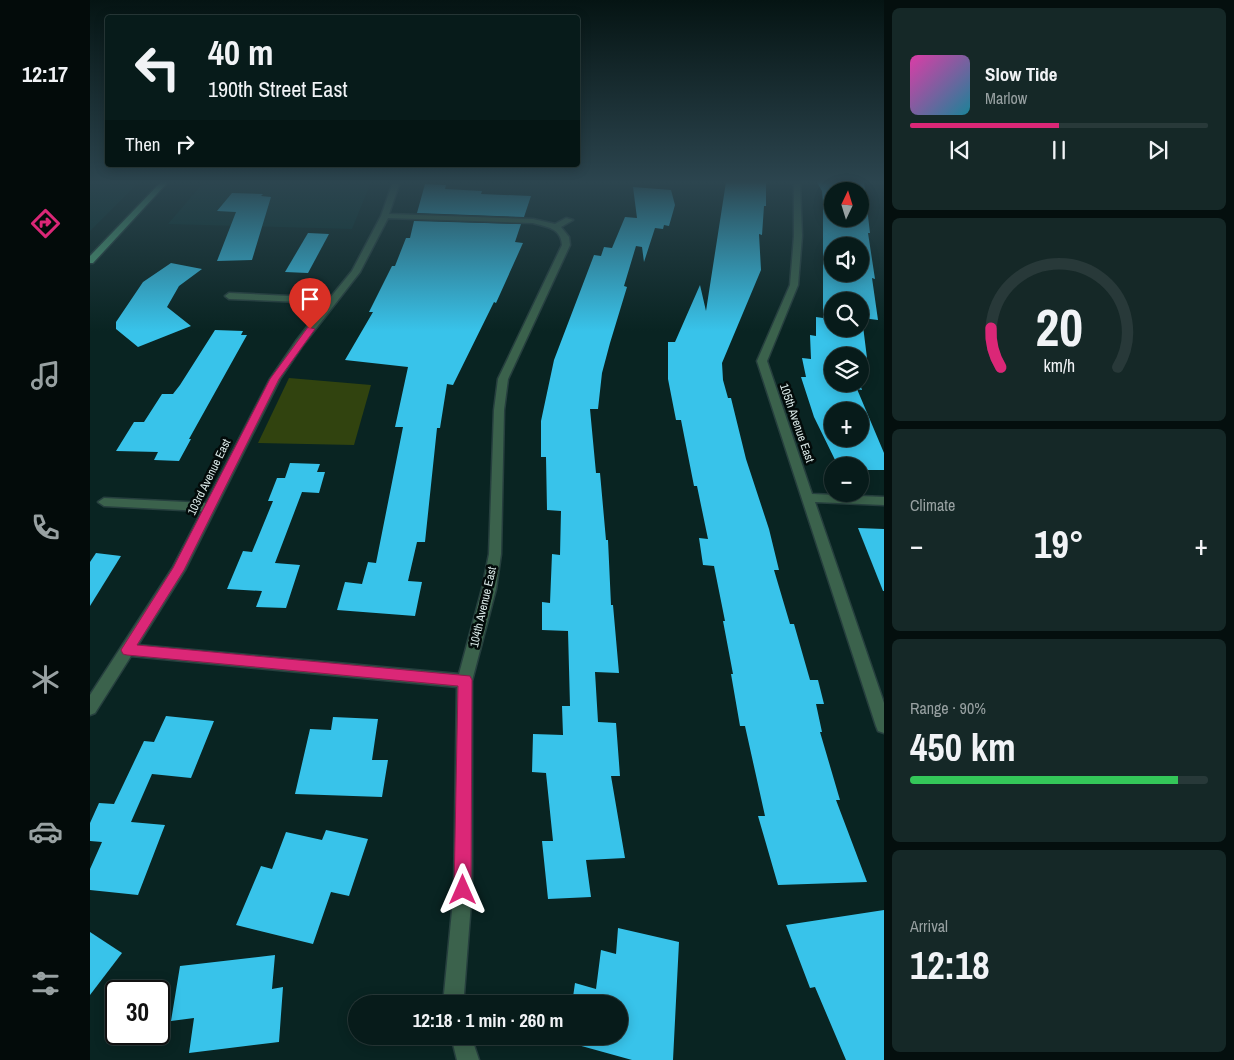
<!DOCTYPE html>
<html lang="en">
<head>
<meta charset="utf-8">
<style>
	:root { --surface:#071b1a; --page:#152827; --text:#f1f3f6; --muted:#98a1a2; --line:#283939; --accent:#db2777 }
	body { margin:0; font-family:"Archivo Narrow",sans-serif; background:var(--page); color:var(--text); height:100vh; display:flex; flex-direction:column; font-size:19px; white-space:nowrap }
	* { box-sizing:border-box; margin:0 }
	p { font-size:16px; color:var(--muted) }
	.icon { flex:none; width:28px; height:28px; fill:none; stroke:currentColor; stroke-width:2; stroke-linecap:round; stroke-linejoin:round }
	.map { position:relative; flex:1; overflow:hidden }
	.drawer { display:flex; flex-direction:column; gap:8px; padding:8px; background:#040f0e; width:350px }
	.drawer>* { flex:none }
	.hud { position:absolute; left:15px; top:15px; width:475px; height:152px; border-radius:5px; box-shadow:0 2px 12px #0003,0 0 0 1px var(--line); background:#071b1a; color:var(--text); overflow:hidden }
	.needle { width:32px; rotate:4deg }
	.controls { position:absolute; left:734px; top:182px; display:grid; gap:10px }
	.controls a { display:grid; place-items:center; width:45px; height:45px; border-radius:50%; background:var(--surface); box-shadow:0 2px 12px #0003,0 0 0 1px var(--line); font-size:25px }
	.speed { position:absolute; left:15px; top:980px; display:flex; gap:10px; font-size:25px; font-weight:700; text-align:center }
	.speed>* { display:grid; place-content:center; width:65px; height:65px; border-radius:50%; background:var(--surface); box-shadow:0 2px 12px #0003,0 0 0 1px var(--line); line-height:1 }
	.speed .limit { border:2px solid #111; border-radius:8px; background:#fff; color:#111 }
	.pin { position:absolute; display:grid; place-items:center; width:42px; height:42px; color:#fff; margin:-51px -21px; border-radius:50% 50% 50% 0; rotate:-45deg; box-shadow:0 0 5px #0007 }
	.pin .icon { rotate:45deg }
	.me { position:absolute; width:55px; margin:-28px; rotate:0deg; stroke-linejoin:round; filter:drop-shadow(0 0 4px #0008) }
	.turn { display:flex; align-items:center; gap:18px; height:105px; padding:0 20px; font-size:22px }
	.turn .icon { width:65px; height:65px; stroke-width:2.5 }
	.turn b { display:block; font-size:35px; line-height:42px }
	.then { display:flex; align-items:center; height:48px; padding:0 20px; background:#0003; gap:10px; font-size:19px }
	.big { font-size:38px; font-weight:700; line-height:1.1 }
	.drawer .tile { flex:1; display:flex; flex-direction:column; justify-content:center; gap:8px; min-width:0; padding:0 18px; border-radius:8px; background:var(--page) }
	.drawer .dial { align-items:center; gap:0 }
	.dial svg { height:130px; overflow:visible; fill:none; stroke:var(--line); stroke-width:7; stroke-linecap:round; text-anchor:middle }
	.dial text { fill:var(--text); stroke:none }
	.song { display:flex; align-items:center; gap:15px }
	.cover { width:60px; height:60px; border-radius:8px; background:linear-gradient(135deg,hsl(320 70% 55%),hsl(190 70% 35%)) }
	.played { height:5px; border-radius:2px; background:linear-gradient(90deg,var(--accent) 50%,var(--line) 50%) }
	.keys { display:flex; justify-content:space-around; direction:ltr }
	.heat { display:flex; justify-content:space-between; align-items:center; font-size:28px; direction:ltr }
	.charge { height:8px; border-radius:4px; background:linear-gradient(90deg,#34c759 90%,var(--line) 0) }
	.trip { position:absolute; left:258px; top:995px; width:280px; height:50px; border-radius:25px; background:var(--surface); box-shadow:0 2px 12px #0003,0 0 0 1px var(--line); font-weight:700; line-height:50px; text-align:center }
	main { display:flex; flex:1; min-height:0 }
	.menu { display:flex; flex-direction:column; width:90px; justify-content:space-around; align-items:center; background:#030b0a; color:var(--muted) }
	.menu .icon { width:35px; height:35px }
	.menu .active { color:var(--accent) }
	.menu b { font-size:22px; color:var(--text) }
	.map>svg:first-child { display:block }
	.built { fill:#09312f }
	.green { fill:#31430f }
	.building { fill:#38c3ea; fill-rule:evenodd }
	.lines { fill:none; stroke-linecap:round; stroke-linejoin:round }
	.minor-casing { stroke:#263f3e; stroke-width:3 }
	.major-casing { stroke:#263f3e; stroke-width:3 }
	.minor { fill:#3b624c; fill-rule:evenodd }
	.major { fill:#50a578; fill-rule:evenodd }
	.route { fill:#db2777; stroke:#8e194d }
	.labels { text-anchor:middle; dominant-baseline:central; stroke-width:5; stroke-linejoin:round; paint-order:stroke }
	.street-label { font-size:12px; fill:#d9e8e7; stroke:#030b0a }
</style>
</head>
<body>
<main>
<nav class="menu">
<b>12:17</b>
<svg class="icon active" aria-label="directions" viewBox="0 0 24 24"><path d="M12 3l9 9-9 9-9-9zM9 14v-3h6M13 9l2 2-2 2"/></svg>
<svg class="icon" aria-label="music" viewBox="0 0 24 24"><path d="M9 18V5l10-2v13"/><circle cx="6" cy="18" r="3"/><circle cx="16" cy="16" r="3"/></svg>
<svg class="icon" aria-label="phone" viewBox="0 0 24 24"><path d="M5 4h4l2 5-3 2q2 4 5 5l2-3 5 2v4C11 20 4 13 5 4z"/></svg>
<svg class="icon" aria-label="climate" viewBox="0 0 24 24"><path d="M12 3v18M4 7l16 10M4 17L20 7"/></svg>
<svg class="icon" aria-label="car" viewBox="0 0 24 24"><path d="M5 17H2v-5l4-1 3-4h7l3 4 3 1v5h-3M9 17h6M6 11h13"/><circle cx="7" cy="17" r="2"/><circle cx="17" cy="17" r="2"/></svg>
<svg class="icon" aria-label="filters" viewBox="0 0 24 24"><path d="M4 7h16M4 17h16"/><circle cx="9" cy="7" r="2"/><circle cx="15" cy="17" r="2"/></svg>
</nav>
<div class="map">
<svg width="794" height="1060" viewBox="0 0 794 1060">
	<rect width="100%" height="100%" fill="#092422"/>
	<g class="built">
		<path d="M 0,182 L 49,182 L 0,231 Z"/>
		<path d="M 114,182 L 281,182 L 262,229 L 78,224 Z"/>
	</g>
	<path class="green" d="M 199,378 L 281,385 L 264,445 L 168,443 Z"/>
	<g class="building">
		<path d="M 636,182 L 676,182 L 676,206 L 674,206 L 672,235 L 669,234 L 671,270 L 632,363 L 633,380 L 638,398 L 641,398 L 656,459 L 679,529 L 689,570 L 684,570 L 700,624 L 704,624 L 720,680 L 728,680 L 734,704 L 726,704 L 732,732 L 730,732 L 750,800 L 746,800 L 777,882 L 688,885 L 668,816 L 675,816 L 655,726 L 650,726 L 641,674 L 643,674 L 633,621 L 635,621 L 624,566 L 613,565 L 609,538 L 618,539 L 607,486 L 604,486 L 591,420 L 586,420 L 578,379 L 578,342 L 585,342 L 610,285 L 616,311 Z"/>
		<path d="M 727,182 L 774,182 L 780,233 L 778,233 L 785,279 L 782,278 L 788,320 L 772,318 L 777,358 L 761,356 L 742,356 L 742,384 L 770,384 L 772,390 L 767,389 L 794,453 L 794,470 L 770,470 L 770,466 L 748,466 L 724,417 L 711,377 L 716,377 L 712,358 L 721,359 L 720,335 L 726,336 L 726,317 L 733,318 L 733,202 L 732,191 ZM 742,191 L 770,191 L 770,219 L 742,219 ZM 742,246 L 770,246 L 770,274 L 742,274 ZM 742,301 L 770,301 L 770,329 L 742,329 ZM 742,411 L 770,411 L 770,439 L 742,439 Z"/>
		<path d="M 335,184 L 356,185 L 355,189 L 392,191 L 391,194 L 441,196 L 434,217 L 327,213 Z"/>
		<path d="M 543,187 L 581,190 L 585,205 L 579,226 L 574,225 L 573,229 L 565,228 L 554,262 L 552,247 L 546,246 L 534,286 L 537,287 L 520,343 L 512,373 L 508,409 L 500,409 L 506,473 L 510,473 L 516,540 L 518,540 L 521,605 L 523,605 L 529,673 L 505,672 L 508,722 L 526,723 L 530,776 L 521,776 L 535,858 L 496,860 L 501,897 L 458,899 L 452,841 L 463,841 L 456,773 L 442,772 L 443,734 L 473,735 L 472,706 L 480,706 L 478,631 L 452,630 L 452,602 L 460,603 L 462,554 L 470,555 L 471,511 L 457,510 L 456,457 L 451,457 L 451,421 L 464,360 L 504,255 L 511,256 L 514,247 L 522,248 L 535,217 L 547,218 Z"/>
		<path d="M 142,193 L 173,194 L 171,196 L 181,197 L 162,260 L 127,261 L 146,212 L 127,211 Z"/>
		<path d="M 324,221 L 431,224 L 425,242 L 433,243 L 406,303 L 404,302 L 363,385 L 357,384 L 350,428 L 347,428 L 335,542 L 327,542 L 318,581 L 332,582 L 325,616 L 247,610 L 255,582 L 272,584 L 278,562 L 286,563 L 313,427 L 305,427 L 318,367 L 255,360 L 283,312 L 279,312 L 302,266 L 305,266 L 316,238 L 320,238 Z"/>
		<path d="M 218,233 L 239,234 L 218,273 L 195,272 Z"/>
		<path d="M 81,263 L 112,269 L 89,286 L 77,307 L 101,326 L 48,347 L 26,329 L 26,322 L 53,282 Z"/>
		<path d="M 125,330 L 153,331 L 151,335 L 157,335 L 99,439 L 101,439 L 89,461 L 64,460 L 68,452 L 26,451 L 44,422 L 54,422 L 72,394 L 83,394 L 90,385 Z"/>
		<path d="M 200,463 L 230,464 L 227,472 L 235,472 L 229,493 L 212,492 L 185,563 L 210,565 L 196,608 L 166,607 L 172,591 L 137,589 L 153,551 L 162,552 L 183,501 L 178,501 L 187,478 L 195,478 Z"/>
		<path d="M 768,528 L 794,529 L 794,591 L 793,591 Z"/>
		<path d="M 6,553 L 31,556 L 0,606 L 0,562 Z"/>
		<path d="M 76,716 L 124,721 L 101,778 L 62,774 L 41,822 L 75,825 L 48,895 L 0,890 L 0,869 L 12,842 L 0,841 L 0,823 L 9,803 L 24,804 L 54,741 L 64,742 Z"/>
		<path d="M 243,717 L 288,719 L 282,760 L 298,760 L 292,797 L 205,794 L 220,729 L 241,730 Z"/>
		<path d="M 236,830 L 278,839 L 259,896 L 241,892 L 223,944 L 146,925 L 171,866 L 182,869 L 196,832 L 232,840 Z"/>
		<path d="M 794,910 L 794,1060 L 756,1060 L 725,987 L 720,988 L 696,925 Z"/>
		<path d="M 528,928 L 589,942 L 583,1060 L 542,1060 L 477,1042 L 478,1036 L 529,1036 L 529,1004 L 482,1004 L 485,983 L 506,989 L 511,950 L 526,954 Z"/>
		<path d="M 0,932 L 32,953 L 0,995 Z"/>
		<path d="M 185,955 L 182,989 L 193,987 L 189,1042 L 99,1053 L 104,1018 L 81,1021 L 90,966 Z"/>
	</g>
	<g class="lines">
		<g class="minor-casing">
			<g id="minor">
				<path d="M 303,182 L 310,182 L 299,214 L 443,219 L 465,224 L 476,218 L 483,220 L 471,227 L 479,237 L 480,245 L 418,379 L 414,410 L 411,554 L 406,589 L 382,681 L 382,890 L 374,994 L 376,1004 L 356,1004 L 354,994 L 364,890 L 367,687 L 41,656 L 5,713 L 0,715 L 0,695 L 83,567 L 112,511 L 14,506 L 8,502 L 14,498 L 116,503 L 180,379 L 206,341 L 236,303 L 139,299 L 135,296 L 139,293 L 240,298 L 262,271 L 291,216 ZM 298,218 L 443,223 C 457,227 471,228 472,245 L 408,379 L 404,410 L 399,554 L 392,589 L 369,674 L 48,645 L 95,570 L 190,379 L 213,345 L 270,272 Z"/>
				<path d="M 702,182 L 710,184 L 712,236 L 708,285 L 677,361 L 722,494 L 794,497 L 794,505 L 725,502 L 794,703 L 794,733 L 788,731 L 786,726 L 667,361 L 700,285 L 704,236 L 704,184 Z"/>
				<path d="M 361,1036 L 381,1036 L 389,1060 L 367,1060 Z"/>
			</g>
		</g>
		<g class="major-casing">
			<path id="major" d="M 71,182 L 78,182 L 3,263 L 0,263 L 0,256 Z"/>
		</g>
		<use href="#minor" class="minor"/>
		<use href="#major" class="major"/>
	</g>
	<linearGradient id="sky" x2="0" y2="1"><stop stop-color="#051413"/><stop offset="0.55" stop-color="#2c454f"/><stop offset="1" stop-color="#2c454f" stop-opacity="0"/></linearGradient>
	<rect width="794" height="331" fill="url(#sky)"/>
	<path class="route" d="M 218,327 L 225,329 L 189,379 L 94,570 L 47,645 L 380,676 L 382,680 L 381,890 L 379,896 L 373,899 L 367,896 L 364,890 L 368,686 L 37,655 L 33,654 L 31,650 L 83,568 L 180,379 Z"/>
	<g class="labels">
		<g class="street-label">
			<text transform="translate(707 423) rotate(71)">105th Avenue East</text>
			<text transform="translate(119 477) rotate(-64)">103rd Avenue East</text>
			<text transform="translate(393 607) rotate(-77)">104th Avenue East</text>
		</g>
	</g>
</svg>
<div class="controls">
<a><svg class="needle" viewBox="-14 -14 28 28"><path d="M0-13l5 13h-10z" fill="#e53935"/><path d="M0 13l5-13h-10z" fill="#98a1a2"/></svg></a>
<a><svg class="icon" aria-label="sound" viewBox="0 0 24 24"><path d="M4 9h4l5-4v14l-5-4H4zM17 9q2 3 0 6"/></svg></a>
<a><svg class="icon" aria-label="search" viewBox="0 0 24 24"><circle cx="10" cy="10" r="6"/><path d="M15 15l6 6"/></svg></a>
<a><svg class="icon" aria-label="layers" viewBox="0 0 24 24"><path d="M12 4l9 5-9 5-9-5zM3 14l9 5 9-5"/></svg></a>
<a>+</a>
<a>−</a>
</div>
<div class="speed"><div class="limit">30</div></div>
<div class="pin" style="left:220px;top:329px;background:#d93025"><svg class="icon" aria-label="arrive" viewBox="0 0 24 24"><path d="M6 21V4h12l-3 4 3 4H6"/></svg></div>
<svg class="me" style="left:373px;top:890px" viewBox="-20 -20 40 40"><path d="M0-17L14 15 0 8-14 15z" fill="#db2777" stroke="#fff" stroke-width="4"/></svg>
<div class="trip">12:18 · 1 min · 260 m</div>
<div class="hud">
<div class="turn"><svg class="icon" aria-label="left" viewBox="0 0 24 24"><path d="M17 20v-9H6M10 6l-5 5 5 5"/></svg><div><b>40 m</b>190th Street East</div></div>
<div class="then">Then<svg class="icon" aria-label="right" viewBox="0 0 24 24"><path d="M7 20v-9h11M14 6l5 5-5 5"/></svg></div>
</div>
</div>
<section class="drawer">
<div class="tile">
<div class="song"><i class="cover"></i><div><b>Slow Tide</b><p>Marlow</p></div></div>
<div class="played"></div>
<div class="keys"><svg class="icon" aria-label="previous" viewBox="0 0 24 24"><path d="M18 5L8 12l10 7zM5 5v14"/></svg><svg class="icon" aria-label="pause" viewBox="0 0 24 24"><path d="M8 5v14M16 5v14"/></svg><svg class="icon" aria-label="next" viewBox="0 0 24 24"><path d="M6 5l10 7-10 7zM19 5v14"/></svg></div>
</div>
<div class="tile dial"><svg viewBox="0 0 100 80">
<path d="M14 69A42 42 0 1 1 86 69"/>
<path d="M14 69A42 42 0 0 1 8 45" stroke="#db2777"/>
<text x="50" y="56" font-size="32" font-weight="700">20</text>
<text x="50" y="72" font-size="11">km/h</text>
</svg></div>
<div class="tile"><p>Climate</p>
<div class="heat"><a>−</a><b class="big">19°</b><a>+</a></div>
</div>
<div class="tile"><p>Range · 90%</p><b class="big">450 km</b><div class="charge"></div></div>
<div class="tile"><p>Arrival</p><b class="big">12:18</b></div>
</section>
</main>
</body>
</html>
